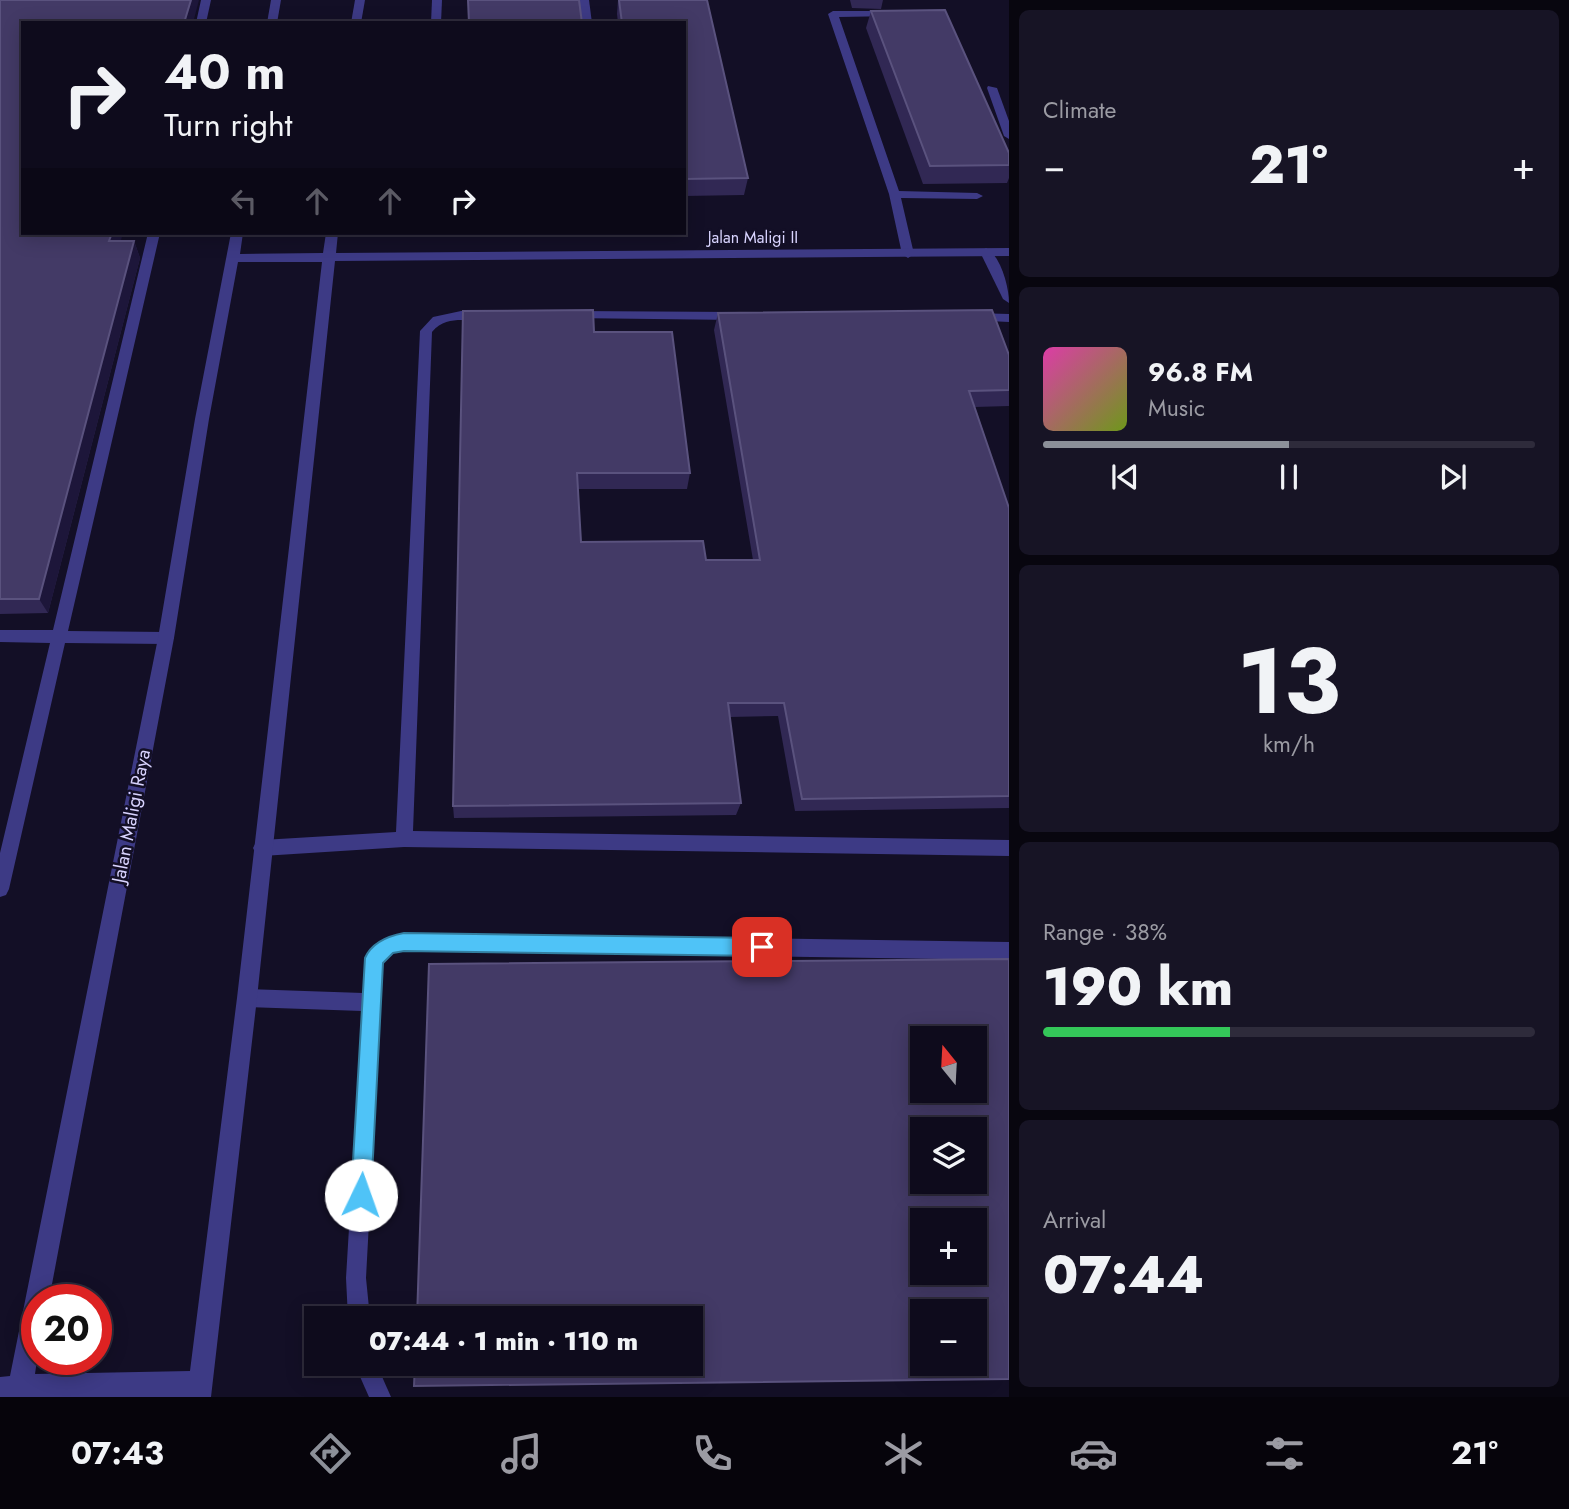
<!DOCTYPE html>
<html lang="en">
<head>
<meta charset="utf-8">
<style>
	:root { --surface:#0e0b1c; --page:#171425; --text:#f1f3f6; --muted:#9b9ba3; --line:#2e2b3b; --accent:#8c9099 }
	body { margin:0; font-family:Jost,sans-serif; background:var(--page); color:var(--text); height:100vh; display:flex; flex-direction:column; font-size:26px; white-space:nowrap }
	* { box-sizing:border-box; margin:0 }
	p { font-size:23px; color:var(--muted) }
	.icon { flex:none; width:38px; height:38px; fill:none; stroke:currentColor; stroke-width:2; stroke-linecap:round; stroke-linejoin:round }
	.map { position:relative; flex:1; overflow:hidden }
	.details { display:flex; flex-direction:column; gap:10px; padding:10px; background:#08060f; width:560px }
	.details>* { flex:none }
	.top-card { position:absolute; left:21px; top:21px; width:665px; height:214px; border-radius:0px; box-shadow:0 4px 18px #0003,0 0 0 2px var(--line); background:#0e0b1c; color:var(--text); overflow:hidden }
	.needle { width:46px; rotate:342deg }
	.controls { position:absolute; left:910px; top:1026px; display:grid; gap:14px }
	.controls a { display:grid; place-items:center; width:77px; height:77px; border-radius:0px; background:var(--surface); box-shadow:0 4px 18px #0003,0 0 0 2px var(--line); font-size:35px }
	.speed { position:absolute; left:21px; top:1284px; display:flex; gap:14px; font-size:35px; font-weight:700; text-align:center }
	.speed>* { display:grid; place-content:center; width:91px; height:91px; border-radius:50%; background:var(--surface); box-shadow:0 4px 18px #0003,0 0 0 2px var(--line); line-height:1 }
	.speed .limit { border:10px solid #d22; background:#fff; color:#111 }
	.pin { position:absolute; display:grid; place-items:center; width:60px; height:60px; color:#fff; margin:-30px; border-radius:14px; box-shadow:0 4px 10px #0006 }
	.me { position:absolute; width:77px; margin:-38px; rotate:3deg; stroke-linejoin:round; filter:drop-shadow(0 0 5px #0008) }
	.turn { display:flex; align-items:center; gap:24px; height:147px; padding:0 28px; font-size:32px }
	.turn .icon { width:91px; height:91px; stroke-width:2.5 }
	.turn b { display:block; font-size:49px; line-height:60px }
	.lanes { display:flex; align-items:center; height:66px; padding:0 28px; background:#0003; justify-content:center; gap:35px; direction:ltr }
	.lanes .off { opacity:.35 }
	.big { font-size:52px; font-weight:800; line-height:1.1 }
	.details .card { flex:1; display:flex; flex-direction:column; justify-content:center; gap:10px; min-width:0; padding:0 24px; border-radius:10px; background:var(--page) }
	.details .dial { align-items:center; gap:0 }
	.dial b { font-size:91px; line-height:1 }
	.song { display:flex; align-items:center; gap:21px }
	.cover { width:84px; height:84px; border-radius:10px; background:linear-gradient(135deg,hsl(320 70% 55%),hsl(80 70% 35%)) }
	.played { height:7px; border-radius:4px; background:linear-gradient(90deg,var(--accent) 50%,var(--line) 50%) }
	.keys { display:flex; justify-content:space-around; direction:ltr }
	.heat { display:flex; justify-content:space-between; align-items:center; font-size:38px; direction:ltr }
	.charge { height:10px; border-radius:5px; background:linear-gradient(90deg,#34c759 38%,var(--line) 0) }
	.trip { position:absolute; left:304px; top:1306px; width:399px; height:70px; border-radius:0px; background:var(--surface); box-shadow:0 4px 18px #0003,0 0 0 2px var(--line); font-weight:800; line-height:70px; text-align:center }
	.menu { display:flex; height:112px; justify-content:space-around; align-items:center; background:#06040b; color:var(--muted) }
	.menu .icon { width:49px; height:49px }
	.menu .active { color:var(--accent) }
	.menu b { font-size:32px; color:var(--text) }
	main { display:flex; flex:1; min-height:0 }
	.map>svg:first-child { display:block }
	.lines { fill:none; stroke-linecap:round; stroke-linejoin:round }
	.service { fill:#3d3a85; fill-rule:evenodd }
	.minor { fill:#3d3a85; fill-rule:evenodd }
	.wall { fill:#312854 }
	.shaded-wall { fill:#1d163a }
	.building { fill:#433a66; stroke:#5a527e; stroke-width:2; fill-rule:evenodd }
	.route { fill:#4fc3f7; stroke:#337fa1; stroke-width:2 }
	.labels { text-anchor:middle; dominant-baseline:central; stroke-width:5; stroke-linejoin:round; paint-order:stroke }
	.far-street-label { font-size:16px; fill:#d9d4ff; stroke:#130f26 }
	.street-label { font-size:19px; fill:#d9d4ff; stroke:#130f26 }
</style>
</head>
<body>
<main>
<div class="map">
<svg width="1009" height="1397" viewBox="0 0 1009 1397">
	<rect width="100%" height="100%" fill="#130f26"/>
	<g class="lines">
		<g class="service">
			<path d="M 201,0 L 211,0 L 206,23 L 196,23 Z"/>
			<path d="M 432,0 L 442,0 L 441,23 L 431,23 Z"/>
			<path d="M 579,0 L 589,0 L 592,23 L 582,23 Z"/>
			<path d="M 891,11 L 894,12 L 894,16 L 839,17 L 899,191 L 977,193 L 983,196 L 977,199 L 901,198 L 914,254 L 908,258 L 902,254 L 889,194 L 828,14 L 833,11 Z"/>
			<path d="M 988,86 L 997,88 L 1009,121 L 1009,139 L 1004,136 L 987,88 Z"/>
			<path d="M 148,233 L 160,233 L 68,631 L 166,632 L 171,634 L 174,638 L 171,642 L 166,644 L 65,643 L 9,889 L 6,895 L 0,897 L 0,853 L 50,643 L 0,642 L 0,630 L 53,630 Z"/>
			<path d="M 986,248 C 1001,256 1009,287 1009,303 L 1003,299 L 980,252 Z"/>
			<path d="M 461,311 L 485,311 L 491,315 C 476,328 451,310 432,332 L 413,831 L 1009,840 L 1009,856 L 404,847 L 262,856 L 256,854 L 253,848 L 256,842 L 262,840 L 396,832 L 420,331 L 433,317 Z"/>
			<path d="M 574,311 L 737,312 L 743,316 L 737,320 L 570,318 L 570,312 Z"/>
			<path d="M 973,313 L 1009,314 L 1009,322 L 969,320 L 967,317 Z"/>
			<path d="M 404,933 L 1009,942 L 1009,960 L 404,951 L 394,953 L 383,963 L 366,1278 L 370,1318 L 348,1318 L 346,1278 L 362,1011 L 247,1007 L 240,1005 L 238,998 L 240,991 L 247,989 L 363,993 L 368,953 L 383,939 Z"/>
			<path d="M 354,1363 L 376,1363 L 391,1397 L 369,1397 Z"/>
		</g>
		<g class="minor">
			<path d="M 271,0 L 281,0 L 277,23 L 267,23 Z"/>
			<path d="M 355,0 L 365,0 L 361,23 L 351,23 Z"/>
			<path d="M 231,233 L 243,233 L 240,254 L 323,253 L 326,233 L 338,233 L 336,253 L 1009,248 L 1009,256 L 335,261 L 257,998 L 211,1397 L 0,1397 L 0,1377 L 10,1376 L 158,638 L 195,419 ZM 238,262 L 322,262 L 237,998 L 190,1371 L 35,1374 L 37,1360 L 37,1300 L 49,1300 L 174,638 L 209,419 Z"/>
		</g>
	</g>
	<g class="wall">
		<path d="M 0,0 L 23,23 L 120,241 L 134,241 L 140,258 L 48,613 L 0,614 Z"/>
		<path d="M 618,0 L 707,0 L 748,178 L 744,195 L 684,196 L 684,23 L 618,23 L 617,14 Z"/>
		<path d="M 850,0 L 883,0 L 881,9 L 852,8 Z"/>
		<path d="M 871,11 L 1009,153 L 1009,178 L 1007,183 L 923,184 L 866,28 Z"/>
		<path d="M 718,313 L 1009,355 L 1009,406 L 975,407 L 1009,508 L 1009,808 L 795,811 L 778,716 L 730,717 L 741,803 L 736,815 L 454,818 L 453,806 L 594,332 L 690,473 L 687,489 L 578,489 L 581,542 L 706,560 L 753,560 L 714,330 Z"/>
	</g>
	<g class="shaded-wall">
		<path d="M 191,0 L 199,0 L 193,23 L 184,23 Z"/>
		<path d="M 112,233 L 123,233 L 116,258 L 109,241 Z"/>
		<path d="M 134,241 L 140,258 L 48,613 L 39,599 Z"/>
	</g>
	<g class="building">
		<path d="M 0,0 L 191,0 L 184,23 L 23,23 L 23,233 L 112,233 L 109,241 L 134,241 L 39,599 L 0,599 Z"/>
		<path d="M 468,0 L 579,0 L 582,23 L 469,23 Z"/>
		<path d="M 619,0 L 707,0 L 748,178 L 684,179 L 684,23 L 622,23 Z"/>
		<path d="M 945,10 L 1009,153 L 1009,165 L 930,166 L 871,11 Z"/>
		<path d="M 593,310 L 594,332 L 672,332 L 690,473 L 577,473 L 581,542 L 703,541 L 706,560 L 760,560 L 718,313 L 992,310 L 1009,355 L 1009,390 L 969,391 L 1009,508 L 1009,796 L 802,799 L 784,703 L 728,703 L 741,803 L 453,806 L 463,311 Z"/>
		<path d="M 1009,959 L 1009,1379 L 414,1386 L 415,1363 L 691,1363 L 691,1318 L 417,1318 L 429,964 ZM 922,1038 L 975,1038 L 975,1090 L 922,1090 ZM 922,1129 L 975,1129 L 975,1181 L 922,1181 ZM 922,1220 L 975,1220 L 975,1272 L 922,1272 ZM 922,1311 L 975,1311 L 975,1363 L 922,1363 Z"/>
	</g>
	<path class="route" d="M 404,933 L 762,938 L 768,941 L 771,947 L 768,953 L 762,956 L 404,951 L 393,953 L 383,963 L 371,1195 L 368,1202 L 361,1205 L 354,1202 L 351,1195 L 365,958 C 372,942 388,936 404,933 Z"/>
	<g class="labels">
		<g class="far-street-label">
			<text x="753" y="237">Jalan Maligi II</text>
		</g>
		<g class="street-label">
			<text transform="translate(131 816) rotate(-79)">Jalan Maligi Raya</text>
		</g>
	</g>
</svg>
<div class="controls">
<a><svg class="needle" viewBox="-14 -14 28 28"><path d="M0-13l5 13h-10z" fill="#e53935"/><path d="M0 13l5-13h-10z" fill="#9b9ba3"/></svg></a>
<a><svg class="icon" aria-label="layers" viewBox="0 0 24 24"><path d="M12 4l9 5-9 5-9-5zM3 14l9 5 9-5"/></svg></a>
<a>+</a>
<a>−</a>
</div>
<div class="speed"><div class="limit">20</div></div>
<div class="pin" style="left:762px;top:947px;background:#d93025"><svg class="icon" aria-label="arrive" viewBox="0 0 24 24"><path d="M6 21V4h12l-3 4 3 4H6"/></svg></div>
<svg class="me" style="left:361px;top:1195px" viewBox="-20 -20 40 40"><circle r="19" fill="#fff"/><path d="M0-13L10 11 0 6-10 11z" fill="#4fc3f7"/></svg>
<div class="trip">07:44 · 1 min · 110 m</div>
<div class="top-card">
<div class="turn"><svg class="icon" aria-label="right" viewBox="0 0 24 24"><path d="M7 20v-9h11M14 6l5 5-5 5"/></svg><div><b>40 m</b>Turn right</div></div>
<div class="lanes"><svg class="icon off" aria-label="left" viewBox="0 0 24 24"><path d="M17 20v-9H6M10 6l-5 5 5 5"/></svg><svg class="icon off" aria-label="ahead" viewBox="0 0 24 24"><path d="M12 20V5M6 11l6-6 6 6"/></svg><svg class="icon off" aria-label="ahead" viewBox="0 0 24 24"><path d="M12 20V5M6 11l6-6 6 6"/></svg><svg class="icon" aria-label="right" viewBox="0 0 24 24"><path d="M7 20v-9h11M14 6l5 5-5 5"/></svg></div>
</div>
</div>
<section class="details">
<div class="card"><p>Climate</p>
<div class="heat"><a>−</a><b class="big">21°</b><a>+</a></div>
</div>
<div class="card">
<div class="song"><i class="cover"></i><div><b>96.8 FM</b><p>Music</p></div></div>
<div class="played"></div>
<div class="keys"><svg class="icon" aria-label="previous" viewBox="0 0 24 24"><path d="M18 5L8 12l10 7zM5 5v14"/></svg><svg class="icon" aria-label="pause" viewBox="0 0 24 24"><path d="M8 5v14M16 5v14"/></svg><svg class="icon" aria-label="next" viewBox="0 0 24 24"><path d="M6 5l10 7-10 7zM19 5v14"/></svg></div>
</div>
<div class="card dial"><b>13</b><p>km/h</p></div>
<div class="card"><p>Range · 38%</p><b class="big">190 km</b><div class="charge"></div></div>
<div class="card"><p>Arrival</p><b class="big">07:44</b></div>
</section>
</main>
<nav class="menu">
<b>07:43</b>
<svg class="icon active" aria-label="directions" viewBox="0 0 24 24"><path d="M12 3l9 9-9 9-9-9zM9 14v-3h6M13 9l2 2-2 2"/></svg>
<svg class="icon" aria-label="music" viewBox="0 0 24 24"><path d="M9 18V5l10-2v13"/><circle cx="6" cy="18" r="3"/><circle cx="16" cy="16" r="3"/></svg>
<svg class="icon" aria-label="phone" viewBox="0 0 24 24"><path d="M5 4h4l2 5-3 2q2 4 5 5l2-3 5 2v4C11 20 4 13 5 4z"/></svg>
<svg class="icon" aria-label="climate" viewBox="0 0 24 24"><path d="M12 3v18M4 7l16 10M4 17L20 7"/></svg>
<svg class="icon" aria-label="car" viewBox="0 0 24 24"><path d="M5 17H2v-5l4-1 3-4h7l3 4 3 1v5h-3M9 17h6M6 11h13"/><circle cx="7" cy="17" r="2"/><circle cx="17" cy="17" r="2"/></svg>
<svg class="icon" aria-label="filters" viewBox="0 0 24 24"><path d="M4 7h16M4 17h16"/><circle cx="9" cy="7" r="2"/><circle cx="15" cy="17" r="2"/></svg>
<b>21°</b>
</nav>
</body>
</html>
